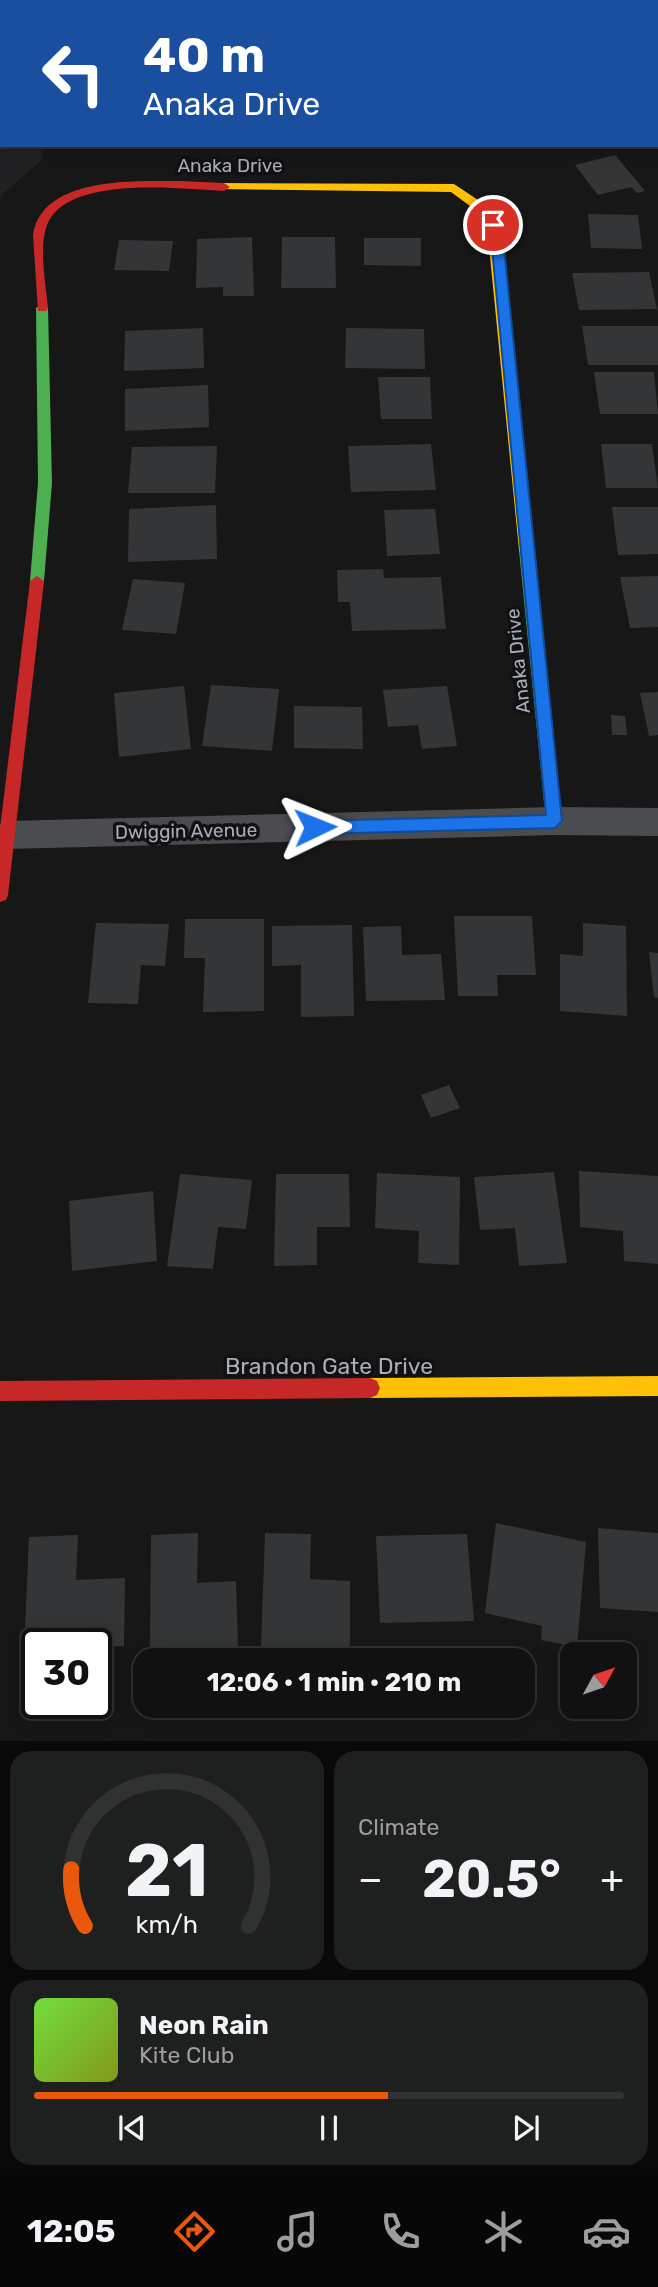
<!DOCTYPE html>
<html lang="en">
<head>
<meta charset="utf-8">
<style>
	:root { --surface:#111; --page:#1e1f1f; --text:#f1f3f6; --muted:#9c9d9f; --line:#303131; --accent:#ea580c }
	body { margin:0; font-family:Rubik,sans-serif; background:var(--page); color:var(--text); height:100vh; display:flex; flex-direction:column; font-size:26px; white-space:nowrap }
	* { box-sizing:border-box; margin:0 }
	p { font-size:23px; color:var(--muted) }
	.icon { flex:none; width:38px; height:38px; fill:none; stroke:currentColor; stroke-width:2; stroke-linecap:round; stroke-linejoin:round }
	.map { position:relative; height:1741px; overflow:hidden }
	.panel { display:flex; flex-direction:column; gap:10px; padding:10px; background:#090909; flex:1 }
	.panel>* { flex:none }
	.hud { position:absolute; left:0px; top:0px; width:658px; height:147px; box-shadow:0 4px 18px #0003,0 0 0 2px var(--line); background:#1a4fa0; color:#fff; overflow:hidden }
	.needle { width:46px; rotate:50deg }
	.controls { position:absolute; left:560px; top:1642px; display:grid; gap:14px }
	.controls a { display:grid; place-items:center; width:77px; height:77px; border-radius:14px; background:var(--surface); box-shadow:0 4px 18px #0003,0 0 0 2px var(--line); font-size:35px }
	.speed { position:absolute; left:21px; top:1628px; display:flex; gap:14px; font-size:35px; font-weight:700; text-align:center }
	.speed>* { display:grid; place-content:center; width:91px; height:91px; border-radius:50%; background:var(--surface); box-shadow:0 4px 18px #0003,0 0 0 2px var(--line); line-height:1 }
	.speed .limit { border:4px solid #111; border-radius:10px; background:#fff; color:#111 }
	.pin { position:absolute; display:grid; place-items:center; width:60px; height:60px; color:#fff; margin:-30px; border:4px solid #fff; border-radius:50%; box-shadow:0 2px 7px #0007 }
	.me { position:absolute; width:77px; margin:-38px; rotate:88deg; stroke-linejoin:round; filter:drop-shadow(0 0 5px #0008) }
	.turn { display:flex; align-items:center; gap:24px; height:147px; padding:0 28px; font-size:32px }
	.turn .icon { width:91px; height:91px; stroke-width:2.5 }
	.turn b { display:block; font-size:49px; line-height:60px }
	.big { font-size:52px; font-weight:700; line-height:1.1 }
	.panel .card { flex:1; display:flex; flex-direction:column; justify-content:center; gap:10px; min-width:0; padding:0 24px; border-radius:21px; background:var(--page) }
	.panel .dial { align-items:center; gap:0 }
	.dial svg { height:182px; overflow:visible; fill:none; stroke:var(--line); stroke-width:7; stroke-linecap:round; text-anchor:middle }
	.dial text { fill:var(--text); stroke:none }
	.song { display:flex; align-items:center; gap:21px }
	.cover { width:84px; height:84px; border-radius:10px; background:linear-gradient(135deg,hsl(100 70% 55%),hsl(70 70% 35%)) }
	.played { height:7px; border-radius:4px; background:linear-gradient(90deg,var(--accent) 60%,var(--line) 60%) }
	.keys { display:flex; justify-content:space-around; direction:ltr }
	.heat { display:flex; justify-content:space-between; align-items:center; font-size:38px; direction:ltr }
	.panel .tiles { flex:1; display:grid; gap:10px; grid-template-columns:1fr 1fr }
	.card:last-child { grid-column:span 2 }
	.trip { position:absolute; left:133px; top:1648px; width:402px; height:70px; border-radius:21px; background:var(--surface); box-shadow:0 4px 18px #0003,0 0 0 2px var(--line); font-weight:700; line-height:70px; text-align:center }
	.tabs { display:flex; height:112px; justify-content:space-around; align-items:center; background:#070707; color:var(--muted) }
	.tabs .icon { width:49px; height:49px }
	.tabs .active { color:var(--accent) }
	.tabs b { font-size:32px; color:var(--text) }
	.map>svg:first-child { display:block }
	.built { fill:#212124 }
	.building { fill:#343537 }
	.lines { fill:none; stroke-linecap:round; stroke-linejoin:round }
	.street { fill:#4b4c50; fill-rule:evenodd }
	.fast { fill:#4caf50; fill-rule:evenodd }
	.slow { fill:#ffc107; fill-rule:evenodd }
	.jam { fill:#c62828; fill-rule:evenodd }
	.rail { stroke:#4b4c4f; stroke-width:3.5; stroke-dasharray:6 5; stroke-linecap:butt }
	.route { fill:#1a73e8; stroke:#114b97; stroke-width:2 }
	.labels { text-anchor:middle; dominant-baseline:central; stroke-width:7; stroke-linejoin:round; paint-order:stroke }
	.street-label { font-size:19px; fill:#a8adb8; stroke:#111113 }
	.near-street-label { font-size:23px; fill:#a8adb8; stroke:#111113 }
</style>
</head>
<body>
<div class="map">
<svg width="658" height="1741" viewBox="0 0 658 1741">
	<rect width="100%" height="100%" fill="#171717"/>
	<path class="built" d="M 0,73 L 2,145 L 45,145 L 41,161 L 2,194 L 0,202 Z"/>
	<g class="building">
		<path d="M 615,155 L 645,191 L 637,193 L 631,187 L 598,195 L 575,165 Z"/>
		<path d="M 588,214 L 638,215 L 642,249 L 591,248 Z"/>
		<path d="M 252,237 L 254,296 L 223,296 L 223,287 L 196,288 L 197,239 Z"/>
		<path d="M 282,237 L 335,237 L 336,288 L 281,288 Z"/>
		<path d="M 364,238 L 421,238 L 421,266 L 364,265 Z"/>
		<path d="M 119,240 L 173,241 L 169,271 L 114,270 Z"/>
		<path d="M 649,272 L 657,309 L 579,310 L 572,273 Z"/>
		<path d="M 582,326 L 658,326 L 658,365 L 588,365 Z"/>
		<path d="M 203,328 L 204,368 L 124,371 L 125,331 Z"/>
		<path d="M 346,328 L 424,329 L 425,369 L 345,368 Z"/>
		<path d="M 594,372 L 654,372 L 658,414 L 600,414 Z"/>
		<path d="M 378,377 L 430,377 L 432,419 L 381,419 Z"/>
		<path d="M 208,385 L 209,427 L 125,431 L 125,389 Z"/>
		<path d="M 431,444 L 436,490 L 351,492 L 348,446 Z"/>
		<path d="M 601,444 L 652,444 L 658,488 L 606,488 Z"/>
		<path d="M 217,446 L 215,493 L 128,493 L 132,447 Z"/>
		<path d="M 216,505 L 217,559 L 128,562 L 129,509 Z"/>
		<path d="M 612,507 L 658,507 L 658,554 L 618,555 Z"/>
		<path d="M 435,509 L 440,554 L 387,556 L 384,510 Z"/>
		<path d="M 383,569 L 384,578 L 441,577 L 446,629 L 352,631 L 350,602 L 338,602 L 337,570 Z"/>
		<path d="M 658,576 L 658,627 L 630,628 L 620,577 Z"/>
		<path d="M 133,579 L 185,583 L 176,634 L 122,630 Z"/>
		<path d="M 211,685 L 279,689 L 272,751 L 202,746 Z"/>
		<path d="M 184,686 L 191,749 L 119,757 L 114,693 Z"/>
		<path d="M 447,686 L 457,746 L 422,749 L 418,725 L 388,727 L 383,690 Z"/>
		<path d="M 658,692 L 658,735 L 649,736 L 640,693 Z"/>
		<path d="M 294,706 L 362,707 L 363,749 L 294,748 Z"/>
		<path d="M 611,715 L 625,716 L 627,735 L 612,735 Z"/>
		<path d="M 454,916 L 532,916 L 536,975 L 497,975 L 498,996 L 458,996 Z"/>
		<path d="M 185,919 L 264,919 L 264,1011 L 203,1012 L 205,958 L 184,958 Z"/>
		<path d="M 96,923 L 169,924 L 165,966 L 141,965 L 138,1004 L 88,1003 Z"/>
		<path d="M 583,923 L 626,926 L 627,1016 L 560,1011 L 560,954 L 583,956 Z"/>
		<path d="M 352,925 L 354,1016 L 301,1017 L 301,965 L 272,966 L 272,926 Z"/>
		<path d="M 401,926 L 402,955 L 441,954 L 445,1000 L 366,1001 L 363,927 Z"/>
		<path d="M 649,952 L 658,953 L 658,998 L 654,997 Z"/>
		<path d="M 449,1085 L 460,1108 L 431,1118 L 421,1095 Z"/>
		<path d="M 579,1171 L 658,1176 L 658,1264 L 624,1261 L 623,1231 L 580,1227 Z"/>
		<path d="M 554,1172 L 567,1263 L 519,1266 L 515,1228 L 480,1230 L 474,1177 Z"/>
		<path d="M 377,1173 L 460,1177 L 459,1265 L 418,1263 L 419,1231 L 375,1228 Z"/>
		<path d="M 180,1174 L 252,1180 L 246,1229 L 218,1227 L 213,1269 L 167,1266 Z"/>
		<path d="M 276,1174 L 349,1174 L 350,1227 L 317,1227 L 317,1265 L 274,1266 Z"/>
		<path d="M 153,1191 L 157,1261 L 72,1271 L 69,1201 Z"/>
		<path d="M 496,1523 L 586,1542 L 577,1647 L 541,1640 L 542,1626 L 485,1613 Z"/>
		<path d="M 598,1528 L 658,1533 L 658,1612 L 600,1608 Z"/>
		<path d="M 198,1533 L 197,1583 L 236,1581 L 238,1647 L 150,1651 L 151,1535 Z"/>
		<path d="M 265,1533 L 311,1534 L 310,1579 L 350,1581 L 350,1650 L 261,1649 Z"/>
		<path d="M 467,1534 L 474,1621 L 380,1623 L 376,1536 Z"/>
		<path d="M 78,1535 L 76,1580 L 125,1578 L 124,1646 L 96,1647 L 96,1643 L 37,1643 L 37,1650 L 24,1651 L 29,1537 Z"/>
	</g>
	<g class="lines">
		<path class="street" d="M 554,807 L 658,808 L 658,836 L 554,835 L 7,849 L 0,846 L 0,824 L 7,821 Z"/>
		<g class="fast">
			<path d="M 42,304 L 48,308 L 52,483 L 44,581 L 37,586 L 30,581 L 38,483 L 36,308 Z"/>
			<path d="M 526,545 L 533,550 L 562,821 L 559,826 L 549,826 L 546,821 L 519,550 Z"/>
		</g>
		<g class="slow">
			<path d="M 224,183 L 454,184 L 478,200 L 497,222 L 533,550 L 531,554 L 521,554 L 519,550 L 487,226 L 470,206 L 451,192 L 220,189 L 218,187 Z"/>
			<path d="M 658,1376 L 658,1396 L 370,1398 L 363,1395 L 360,1388 L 363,1381 L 370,1378 Z"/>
		</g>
		<g class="jam">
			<path d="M 179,181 L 224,183 L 230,187 L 224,191 C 181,189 62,174 46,228 C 39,251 46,284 48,308 L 46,311 L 38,311 L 33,235 C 42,176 135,181 179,181 Z"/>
			<path d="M 37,576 L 44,581 L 8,895 L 6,900 L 0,902 L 0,829 L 30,581 Z"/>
			<path d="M 370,1378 L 377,1381 L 380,1388 L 377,1395 L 370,1398 L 0,1401 L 0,1381 Z"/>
		</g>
		<path class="rail" d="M 429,2 L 578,0"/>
	</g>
	<path class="route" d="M 493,221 L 499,225 L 504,248 L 562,821 L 555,828 L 315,834 L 307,827 L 315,821 L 546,815 L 492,248 L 487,225 Z"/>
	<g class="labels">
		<g class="street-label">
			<text x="230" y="165">Anaka Drive</text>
			<text transform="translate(518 661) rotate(-96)">Anaka Drive</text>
			<text transform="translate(186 831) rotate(-1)">Dwiggin Avenue</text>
		</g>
		<g class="near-street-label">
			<text x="329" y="1366">Brandon Gate Drive</text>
		</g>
	</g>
</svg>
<div class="controls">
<a><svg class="needle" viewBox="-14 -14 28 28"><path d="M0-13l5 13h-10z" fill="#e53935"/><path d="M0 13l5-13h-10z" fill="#9c9d9f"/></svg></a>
</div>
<div class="speed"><div class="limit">30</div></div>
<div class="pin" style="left:493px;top:225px;background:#d93025"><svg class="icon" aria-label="arrive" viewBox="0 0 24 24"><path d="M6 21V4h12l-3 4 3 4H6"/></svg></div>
<svg class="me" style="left:315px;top:827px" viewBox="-20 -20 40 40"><path d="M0-17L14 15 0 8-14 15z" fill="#1a73e8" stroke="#fff" stroke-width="4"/></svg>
<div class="trip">12:06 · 1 min · 210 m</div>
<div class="hud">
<div class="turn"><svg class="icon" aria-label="left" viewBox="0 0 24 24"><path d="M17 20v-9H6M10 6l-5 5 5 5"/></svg><div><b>40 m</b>Anaka Drive</div></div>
</div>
</div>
<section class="panel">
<div class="tiles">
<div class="card dial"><svg viewBox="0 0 100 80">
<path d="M14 69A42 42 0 1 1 86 69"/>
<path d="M14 69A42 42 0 0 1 8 44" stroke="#ea580c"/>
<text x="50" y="56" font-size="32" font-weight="700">21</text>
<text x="50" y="72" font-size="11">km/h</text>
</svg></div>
<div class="card"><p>Climate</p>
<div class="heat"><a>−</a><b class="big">20.5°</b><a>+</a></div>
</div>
<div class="card">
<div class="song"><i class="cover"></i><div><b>Neon Rain</b><p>Kite Club</p></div></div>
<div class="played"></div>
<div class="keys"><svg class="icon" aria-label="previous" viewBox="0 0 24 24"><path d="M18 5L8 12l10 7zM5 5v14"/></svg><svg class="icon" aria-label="pause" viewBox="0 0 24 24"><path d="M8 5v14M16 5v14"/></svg><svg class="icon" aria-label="next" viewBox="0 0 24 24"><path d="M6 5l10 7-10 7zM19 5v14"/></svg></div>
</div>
</div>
</section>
<nav class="tabs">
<b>12:05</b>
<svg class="icon active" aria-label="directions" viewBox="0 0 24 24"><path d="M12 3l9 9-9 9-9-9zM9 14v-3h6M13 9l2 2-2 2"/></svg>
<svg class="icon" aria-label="music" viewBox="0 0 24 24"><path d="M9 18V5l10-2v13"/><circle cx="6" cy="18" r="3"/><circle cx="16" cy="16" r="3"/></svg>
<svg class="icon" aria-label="phone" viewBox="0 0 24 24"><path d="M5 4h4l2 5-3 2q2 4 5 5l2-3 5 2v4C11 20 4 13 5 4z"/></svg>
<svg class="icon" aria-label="climate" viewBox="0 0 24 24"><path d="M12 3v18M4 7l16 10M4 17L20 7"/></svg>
<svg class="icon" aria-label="car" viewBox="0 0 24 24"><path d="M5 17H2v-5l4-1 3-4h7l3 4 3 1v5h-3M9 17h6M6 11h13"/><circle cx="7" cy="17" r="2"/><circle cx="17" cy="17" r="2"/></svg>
</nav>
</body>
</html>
